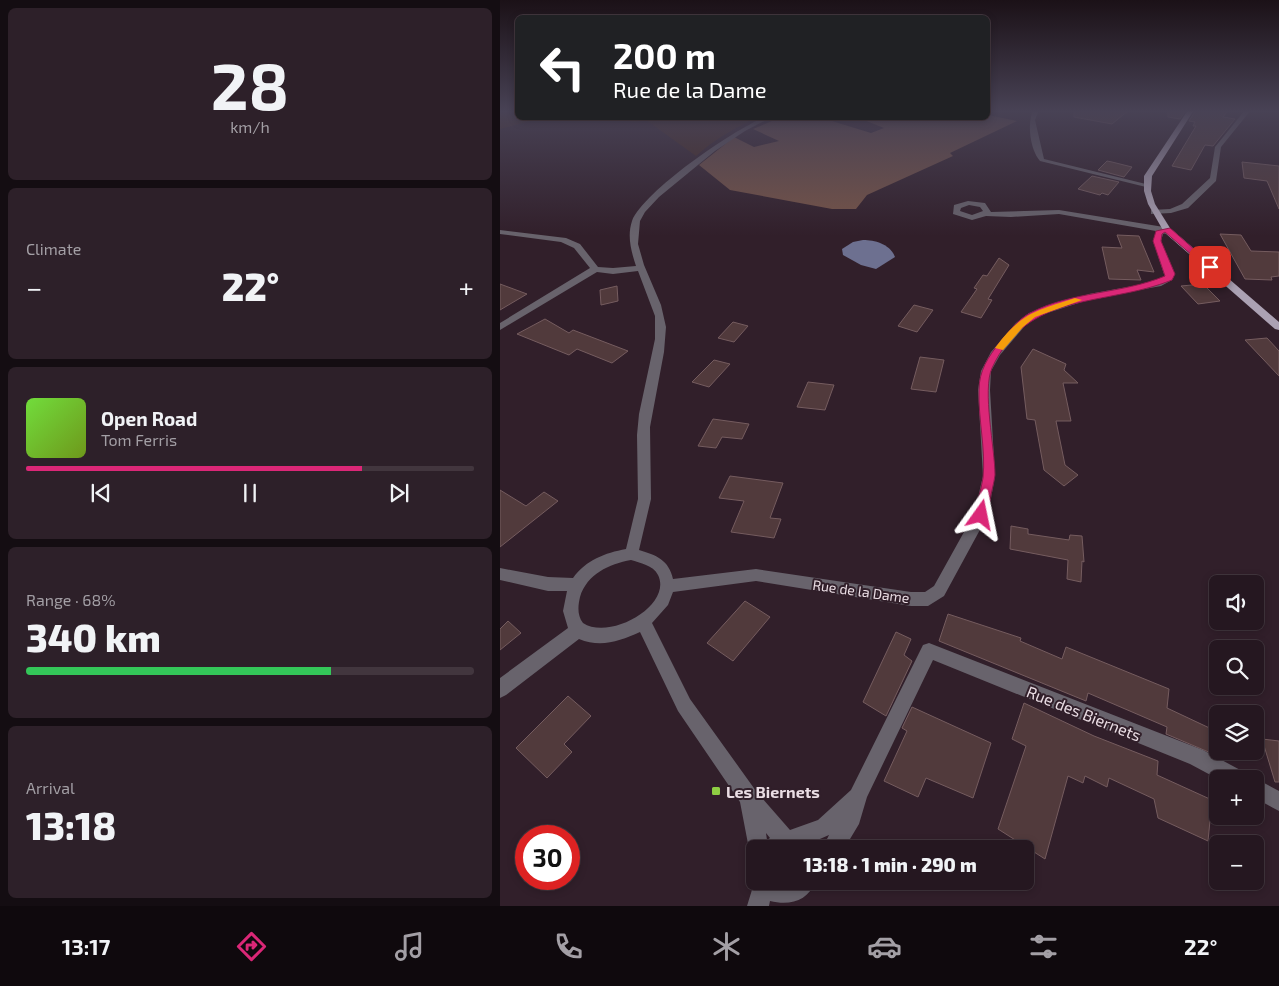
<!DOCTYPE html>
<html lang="en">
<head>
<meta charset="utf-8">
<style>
	:root { --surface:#251720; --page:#2d2029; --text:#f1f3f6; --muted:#a39fa5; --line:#42363e; --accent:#db2777 }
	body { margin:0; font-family:"Exo 2",sans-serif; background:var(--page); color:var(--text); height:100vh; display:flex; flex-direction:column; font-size:19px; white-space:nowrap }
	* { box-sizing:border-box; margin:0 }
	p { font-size:16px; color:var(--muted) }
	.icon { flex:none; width:28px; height:28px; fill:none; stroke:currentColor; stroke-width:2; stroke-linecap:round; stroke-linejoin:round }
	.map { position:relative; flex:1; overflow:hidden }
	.sheet { display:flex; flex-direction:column; gap:8px; padding:8px; background:#140d12; width:500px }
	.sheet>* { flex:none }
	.top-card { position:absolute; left:15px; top:15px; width:475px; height:105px; border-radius:8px; box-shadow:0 2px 8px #0003,0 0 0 1px var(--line); background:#202124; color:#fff; overflow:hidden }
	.controls { position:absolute; left:709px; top:575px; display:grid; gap:10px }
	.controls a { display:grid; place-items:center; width:55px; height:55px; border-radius:8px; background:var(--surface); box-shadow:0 2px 8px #0003,0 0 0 1px var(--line); font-size:25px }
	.speed { position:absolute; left:15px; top:825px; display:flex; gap:10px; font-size:25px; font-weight:700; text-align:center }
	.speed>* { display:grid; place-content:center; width:65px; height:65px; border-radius:50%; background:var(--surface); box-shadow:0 2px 8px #0003,0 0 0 1px var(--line); line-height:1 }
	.speed .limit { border:8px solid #d22; background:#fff; color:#111 }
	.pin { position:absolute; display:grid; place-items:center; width:42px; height:42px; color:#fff; margin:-21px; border-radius:10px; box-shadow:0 2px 8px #0006 }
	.me { position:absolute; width:55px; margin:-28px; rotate:12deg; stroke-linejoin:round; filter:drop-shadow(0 0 4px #0008) }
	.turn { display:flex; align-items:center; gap:18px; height:105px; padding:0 15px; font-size:22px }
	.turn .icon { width:65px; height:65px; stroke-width:2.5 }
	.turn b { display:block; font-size:35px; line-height:42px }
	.big { font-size:38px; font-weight:800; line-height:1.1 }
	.sheet .tile { flex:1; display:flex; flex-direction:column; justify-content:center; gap:8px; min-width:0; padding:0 18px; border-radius:8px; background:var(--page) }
	.sheet .dial { align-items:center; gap:0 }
	.dial b { font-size:65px; line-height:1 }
	.song { display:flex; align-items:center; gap:15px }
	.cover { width:60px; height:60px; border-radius:8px; background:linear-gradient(135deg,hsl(100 70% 55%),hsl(80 70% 35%)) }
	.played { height:5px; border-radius:2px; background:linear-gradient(90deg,var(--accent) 75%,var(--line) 75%) }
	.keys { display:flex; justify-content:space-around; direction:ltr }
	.heat { display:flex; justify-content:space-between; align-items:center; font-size:28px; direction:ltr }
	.charge { height:8px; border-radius:4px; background:linear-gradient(90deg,#34c759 68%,var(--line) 0) }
	.trip { position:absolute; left:246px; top:840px; width:288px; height:50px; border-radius:8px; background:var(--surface); box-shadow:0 2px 8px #0003,0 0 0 1px var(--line); font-weight:800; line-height:50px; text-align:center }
	.tab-bar { display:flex; height:80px; justify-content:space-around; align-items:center; background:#0f090d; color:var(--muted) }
	.tab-bar .icon { width:35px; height:35px }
	.tab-bar .current { color:var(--accent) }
	.tab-bar b { font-size:22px; color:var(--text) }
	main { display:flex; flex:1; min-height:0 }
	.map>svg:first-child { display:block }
	.green { fill:#45271c }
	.forest { fill:#775447 }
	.water { fill:#6d7090 }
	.building { fill:#513a3c; stroke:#755c5f }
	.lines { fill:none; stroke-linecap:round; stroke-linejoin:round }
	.minor { fill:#68636c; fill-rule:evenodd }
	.primary { fill:#aba1b3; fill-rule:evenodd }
	.route { fill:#db2777; stroke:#8e194d }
	.slow { fill:#f59e0b }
	.poi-dot { fill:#8ece43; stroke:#311f2a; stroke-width:2 }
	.labels { text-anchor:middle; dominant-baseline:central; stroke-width:4; stroke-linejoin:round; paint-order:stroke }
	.street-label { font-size:14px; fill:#eadde4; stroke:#311f2a }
	.near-street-label { font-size:16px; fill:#eadde4; stroke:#311f2a }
	.near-poi-label { font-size:16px; font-weight:bold; fill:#eadde4; stroke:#311f2a; text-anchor:start }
</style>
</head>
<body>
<main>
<section class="sheet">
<div class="tile dial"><b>28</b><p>km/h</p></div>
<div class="tile"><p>Climate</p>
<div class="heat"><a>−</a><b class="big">22°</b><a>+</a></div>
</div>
<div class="tile">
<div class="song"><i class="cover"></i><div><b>Open Road</b><p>Tom Ferris</p></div></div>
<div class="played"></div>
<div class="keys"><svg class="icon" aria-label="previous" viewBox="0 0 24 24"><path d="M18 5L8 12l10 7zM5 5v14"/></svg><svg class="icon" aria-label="pause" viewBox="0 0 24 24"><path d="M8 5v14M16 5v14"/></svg><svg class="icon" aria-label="next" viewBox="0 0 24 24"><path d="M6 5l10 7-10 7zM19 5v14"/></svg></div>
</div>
<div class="tile"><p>Range · 68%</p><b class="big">340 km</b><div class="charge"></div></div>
<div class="tile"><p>Arrival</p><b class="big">13:18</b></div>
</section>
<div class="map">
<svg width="779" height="906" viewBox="0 0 779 906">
	<rect width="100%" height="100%" fill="#311f2a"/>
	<g class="green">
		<path d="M 0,110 L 17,110 L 18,118 L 42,118 L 0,129 Z"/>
		<path d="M 101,118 L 257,118 C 234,128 215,139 196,156 L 146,120 L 135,122 Z"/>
	</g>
	<path class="forest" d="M 488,115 L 517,121 L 450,153 L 453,156 L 367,195 L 356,209 L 332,209 L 230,190 L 199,165 L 234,137 L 254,147 L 279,141 L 253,129 L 277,119 L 322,118 L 371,133 L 384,128 L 359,118 L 488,118 Z"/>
	<path class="water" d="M 363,240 C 375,240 390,244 395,257 L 376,269 L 361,265 L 343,255 L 342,249 L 353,242 Z"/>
	<g class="building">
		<path d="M 574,110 L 629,110 L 612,124 L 574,117 Z"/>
		<path d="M 668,110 L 686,110 L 680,119 L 668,117 Z"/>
		<path d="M 696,110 L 728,110 L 723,117 L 735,119 L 713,146 L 705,145 L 691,170 L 672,166 L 696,126 L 693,126 L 695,122 L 689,121 Z"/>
		<path d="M 607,161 L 612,162 L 632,167 L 624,177 L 598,170 Z"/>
		<path d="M 742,162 L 779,166 L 779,209 L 767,181 L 744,178 Z"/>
		<path d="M 592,176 L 619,182 L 608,195 L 602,193 L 600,195 L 578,189 Z"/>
		<path d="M 720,234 L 741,235 L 751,251 L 779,252 L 779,276 L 771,277 L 772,280 L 745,279 Z"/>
		<path d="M 617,235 L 639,236 L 654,272 L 637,270 L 641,280 L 609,279 L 602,247 L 622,248 Z"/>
		<path d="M 499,258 L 509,265 L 488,299 L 492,300 L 481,318 L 461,312 L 477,289 L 474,288 L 483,275 L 487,276 Z"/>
		<path d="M 0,284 L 27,294 L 0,310 Z"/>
		<path d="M 703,284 L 720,301 L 698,304 L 681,286 Z"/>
		<path d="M 117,286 L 118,301 L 101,305 L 100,290 Z"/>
		<path d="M 414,305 L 433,310 L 417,332 L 398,326 Z"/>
		<path d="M 45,319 L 69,333 L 73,330 L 128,351 L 112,363 L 77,349 L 69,355 L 17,334 Z"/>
		<path d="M 233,322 L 248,326 L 234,342 L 218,338 Z"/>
		<path d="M 767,338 L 779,351 L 779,376 L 745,340 Z"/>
		<path d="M 533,349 L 566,364 L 564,370 L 578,383 L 563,383 L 571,421 L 556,421 L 565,465 L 578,475 L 564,486 L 544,470 L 535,420 L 527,419 L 521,367 Z"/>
		<path d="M 420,357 L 444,360 L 436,392 L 411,389 Z"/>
		<path d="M 214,360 L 230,364 L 209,387 L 192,382 Z"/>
		<path d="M 308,382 L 334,385 L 325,410 L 297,407 Z"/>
		<path d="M 213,419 L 249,424 L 242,439 L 222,437 L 216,448 L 198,446 Z"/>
		<path d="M 230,476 L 283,483 L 270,518 L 281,519 L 274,538 L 231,532 L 244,501 L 219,498 Z"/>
		<path d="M 0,490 L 26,506 L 44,492 L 58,501 L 0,547 Z"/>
		<path d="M 511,526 L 528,529 L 528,534 L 569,540 L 570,535 L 582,536 L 584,562 L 582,561 L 581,582 L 567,579 L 568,560 L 510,549 Z"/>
		<path d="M 245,601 L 270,617 L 233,661 L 207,643 Z"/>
		<path d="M 448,614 L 521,638 L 520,641 L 562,659 L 566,647 L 669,689 L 667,708 L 718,732 L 718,756 L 666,734 L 667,727 L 588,693 L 586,701 L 439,641 Z"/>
		<path d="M 8,621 L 21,633 L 0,650 L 0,629 Z"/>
		<path d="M 396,632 L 411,639 L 404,655 L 412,661 L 386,716 L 363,702 Z"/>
		<path d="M 68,696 L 91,716 L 64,744 L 72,752 L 47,778 L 16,748 Z"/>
		<path d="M 524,703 L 594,736 L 658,761 L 657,775 L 712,800 L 708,841 L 658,818 L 654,799 L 609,778 L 607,787 L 585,776 L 583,783 L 568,776 L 545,859 L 498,829 L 526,746 L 512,739 Z"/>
		<path d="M 412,707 L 491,743 L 473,798 L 426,778 L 418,797 L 384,781 L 407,731 L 402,728 Z"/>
		<path d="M 762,739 L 779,741 L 779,782 L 775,782 Z"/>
	</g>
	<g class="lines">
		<g class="minor">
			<path d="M 533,110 L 539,110 L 535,120 L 544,159 L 650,185 L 646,187 L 540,161 C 530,149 527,124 533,110 Z"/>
			<path d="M 745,110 L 751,110 L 721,147 L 716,181 L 688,208 L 671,213 L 651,214 L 651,210 L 670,209 L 682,204 L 710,178 L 715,147 Z"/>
			<path d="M 263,118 L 270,118 L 245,131 L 215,151 L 159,197 L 145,212 L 140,221 L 138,244 L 144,265 L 161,305 L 166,327 L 164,352 L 150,427 L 151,499 L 139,550 C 156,555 169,560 173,579 L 256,569 L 411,592 L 425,592 L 434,586 L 474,514 L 483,476 L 478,390 L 481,371 L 491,352 L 516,323 L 529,313 L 589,294 L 655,282 L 665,277 L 653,241 L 656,231 L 559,214 L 511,217 L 486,216 L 472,220 L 453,214 L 454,205 L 468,201 L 485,203 L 491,212 L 559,210 L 670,228 L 670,232 L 663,234 L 661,241 L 675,274 L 672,280 L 661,286 L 591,299 L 535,317 L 524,327 L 500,355 L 491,371 L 490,390 L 495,476 L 488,515 L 444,596 L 428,606 L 411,606 L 256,581 L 173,592 L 168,605 L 152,623 L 190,699 L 256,791 L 290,830 L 318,820 L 351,790 L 423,645 L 429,643 L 703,750 L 744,772 L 746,779 L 718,779 L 690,764 L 433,660 L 367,797 L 359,824 L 344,849 L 322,849 L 329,835 L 313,842 L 316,849 L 255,849 L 255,857 L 252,856 L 249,849 L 240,802 L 178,711 L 140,632 C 120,641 101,648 79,639 L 6,695 L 0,698 L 0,678 L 68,628 L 63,611 L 67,591 L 48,591 L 0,580 L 0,568 L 48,577 L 73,578 C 86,560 105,553 126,549 L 138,499 L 137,435 L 139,414 L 155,339 L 155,316 L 138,271 L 113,274 L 97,272 L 0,330 L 0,323 L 90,268 L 74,248 L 61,242 L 0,234 L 0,230 L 66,238 L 80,244 L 98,267 L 113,268 L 136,266 C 131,251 127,236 132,221 C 144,191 233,130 263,118 ZM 469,205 L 480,207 L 483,211 L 472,215 L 460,211 L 461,208 ZM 131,560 C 140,563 153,565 158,575 C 173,605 110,641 83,623 C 77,615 78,606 80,597 C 87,574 109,564 131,560 ZM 266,833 L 270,838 L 267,840 Z"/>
			<path d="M 755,778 L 779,791 L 779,811 L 755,798 Z"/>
			<path d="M 255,880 L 278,881 L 286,884 L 292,881 L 316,881 C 308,901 290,906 270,901 L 269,906 L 247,906 Z"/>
		</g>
		<path class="primary" d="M 688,110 L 694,110 L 652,176 L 651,191 L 655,204 L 670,228 L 779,322 L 779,330 L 775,329 L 664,232 L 648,204 L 644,191 L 644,176 Z"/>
	</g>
	<linearGradient id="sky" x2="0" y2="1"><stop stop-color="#1b1117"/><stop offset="0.47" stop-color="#484255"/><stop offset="1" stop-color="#484255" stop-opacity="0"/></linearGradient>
	<rect width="779" height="236" fill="url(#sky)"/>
	<path class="route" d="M 670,228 L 712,265 L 712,268 L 707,268 L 665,232 L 662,234 L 661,241 L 675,274 L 672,280 C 605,307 528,290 492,368 C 482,390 495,449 495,475 C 494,483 491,493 490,501 C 488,508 489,517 481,520 L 476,519 L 474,515 C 477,503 481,490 483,478 C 486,449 478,419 479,390 C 479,371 488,357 500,342 C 509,332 517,320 530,313 C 572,291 622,294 665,276 L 653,241 L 656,231 Z"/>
	<path class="slow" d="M 575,298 L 582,300 L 535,317 L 523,327 L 503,350 L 495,348 C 521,313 535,311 575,298 Z"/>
	<rect class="poi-dot" x="211" y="786" width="10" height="10" rx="2.5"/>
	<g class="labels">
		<g class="street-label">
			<text transform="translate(361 591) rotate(8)">Rue de la Dame</text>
		</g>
		<g class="near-street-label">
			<text transform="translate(584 713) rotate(22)">Rue des Biernets</text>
		</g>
		<g class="near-poi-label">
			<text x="226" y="791">Les Biernets</text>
		</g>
	</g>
</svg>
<div class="controls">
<a><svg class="icon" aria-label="sound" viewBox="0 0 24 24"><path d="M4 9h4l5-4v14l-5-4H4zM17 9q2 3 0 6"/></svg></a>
<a><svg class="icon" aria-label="search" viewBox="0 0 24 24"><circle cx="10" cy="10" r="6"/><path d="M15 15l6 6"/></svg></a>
<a><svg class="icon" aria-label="layers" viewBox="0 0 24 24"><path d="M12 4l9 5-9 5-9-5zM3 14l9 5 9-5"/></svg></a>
<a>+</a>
<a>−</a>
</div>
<div class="speed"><div class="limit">30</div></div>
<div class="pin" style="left:710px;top:267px;background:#d93025"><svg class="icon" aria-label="arrive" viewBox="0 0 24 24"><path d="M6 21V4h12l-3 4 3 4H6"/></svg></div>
<svg class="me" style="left:481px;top:515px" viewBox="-20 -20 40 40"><path d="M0-17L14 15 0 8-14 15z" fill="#db2777" stroke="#fff" stroke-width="4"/></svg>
<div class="trip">13:18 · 1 min · 290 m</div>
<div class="top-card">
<div class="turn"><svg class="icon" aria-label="left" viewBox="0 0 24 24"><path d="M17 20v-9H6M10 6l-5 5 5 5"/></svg><div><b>200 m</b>Rue de la Dame</div></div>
</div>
</div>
</main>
<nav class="tab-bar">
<b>13:17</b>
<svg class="icon current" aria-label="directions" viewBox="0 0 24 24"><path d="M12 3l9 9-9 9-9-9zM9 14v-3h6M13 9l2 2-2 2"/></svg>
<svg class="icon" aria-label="music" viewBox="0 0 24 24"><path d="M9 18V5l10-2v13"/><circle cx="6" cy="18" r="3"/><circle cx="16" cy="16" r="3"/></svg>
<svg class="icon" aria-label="phone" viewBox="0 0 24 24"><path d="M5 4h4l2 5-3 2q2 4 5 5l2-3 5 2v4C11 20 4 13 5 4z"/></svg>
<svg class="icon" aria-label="climate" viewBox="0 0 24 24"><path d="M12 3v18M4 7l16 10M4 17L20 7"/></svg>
<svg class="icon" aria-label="car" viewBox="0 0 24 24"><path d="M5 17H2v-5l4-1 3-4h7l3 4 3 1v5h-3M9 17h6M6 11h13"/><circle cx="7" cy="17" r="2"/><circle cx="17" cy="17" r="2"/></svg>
<svg class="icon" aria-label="filters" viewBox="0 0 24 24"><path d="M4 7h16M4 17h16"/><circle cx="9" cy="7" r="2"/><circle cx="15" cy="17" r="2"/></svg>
<b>22°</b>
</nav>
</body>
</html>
